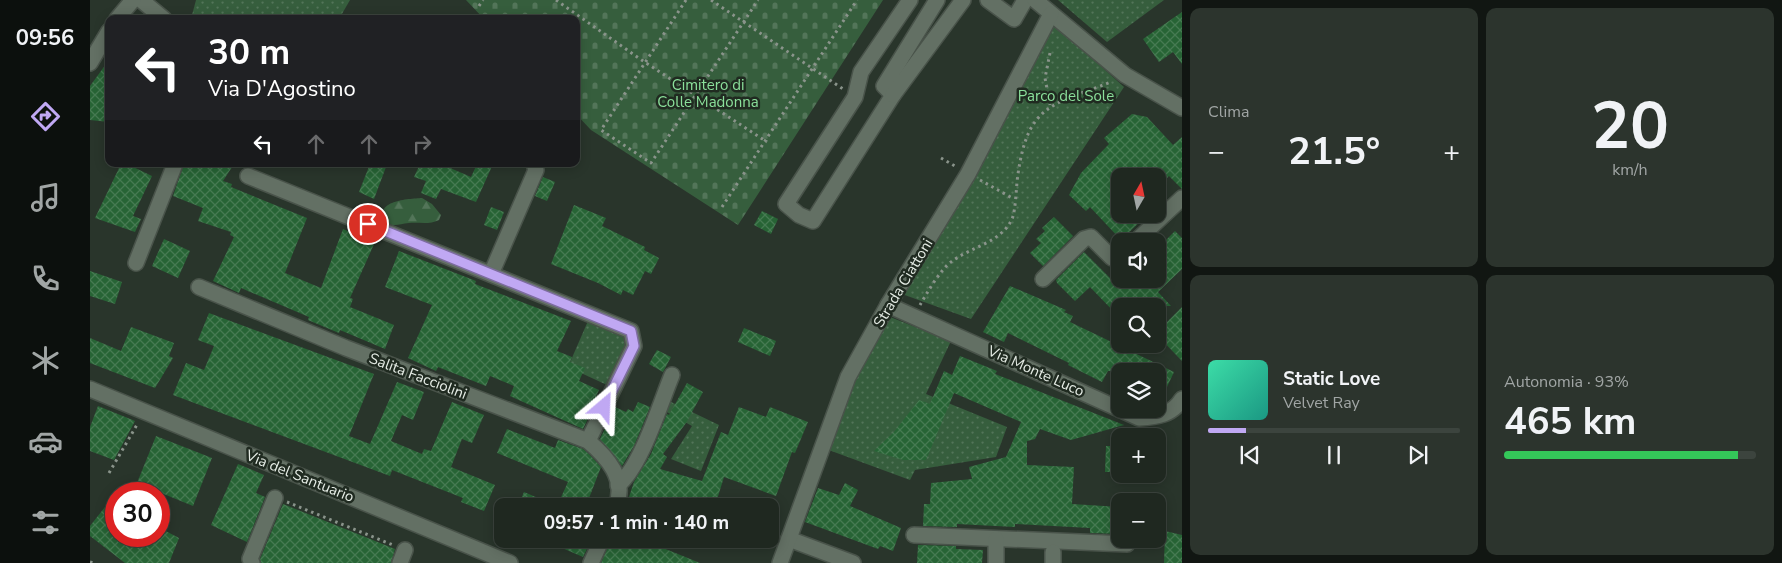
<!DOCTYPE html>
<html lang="it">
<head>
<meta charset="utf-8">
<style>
	:root { --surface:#1f2820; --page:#2c342d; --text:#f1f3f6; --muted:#a1a6a5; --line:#3c443e; --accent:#c0a8f3 }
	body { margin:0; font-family:"Nunito Sans",sans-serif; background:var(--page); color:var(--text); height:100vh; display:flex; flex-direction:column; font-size:19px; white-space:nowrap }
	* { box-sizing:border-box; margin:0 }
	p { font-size:16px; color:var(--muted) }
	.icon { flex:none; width:28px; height:28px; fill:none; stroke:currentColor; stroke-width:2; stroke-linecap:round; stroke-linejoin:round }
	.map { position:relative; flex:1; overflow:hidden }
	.drawer { display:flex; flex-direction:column; gap:8px; padding:8px; background:#111612; width:600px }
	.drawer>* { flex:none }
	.top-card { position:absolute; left:15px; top:15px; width:475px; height:152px; border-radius:10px; box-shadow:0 2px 12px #0003,0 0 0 1px var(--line); background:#202124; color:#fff; overflow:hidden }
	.needle { width:32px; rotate:9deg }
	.buttons { position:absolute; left:1021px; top:168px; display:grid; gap:10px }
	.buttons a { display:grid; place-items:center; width:55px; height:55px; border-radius:10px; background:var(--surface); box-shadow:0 2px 12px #0003,0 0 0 1px var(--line); font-size:25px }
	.speed { position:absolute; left:15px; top:482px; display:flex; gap:10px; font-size:25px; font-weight:700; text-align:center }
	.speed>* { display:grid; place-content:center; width:65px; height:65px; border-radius:50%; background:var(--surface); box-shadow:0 2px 12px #0003,0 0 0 1px var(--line); line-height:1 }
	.speed .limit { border:8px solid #d22; background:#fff; color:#111 }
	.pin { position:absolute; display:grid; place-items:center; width:42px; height:42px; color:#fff; margin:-21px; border:2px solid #fff; border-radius:50%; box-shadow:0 1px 5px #0007 }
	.me { position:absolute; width:55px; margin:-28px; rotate:26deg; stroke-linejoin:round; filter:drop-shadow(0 0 4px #0008) }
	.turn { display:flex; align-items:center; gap:18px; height:105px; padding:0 20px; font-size:22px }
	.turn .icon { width:65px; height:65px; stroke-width:2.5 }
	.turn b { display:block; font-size:35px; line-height:42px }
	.lanes { display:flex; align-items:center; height:48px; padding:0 20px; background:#0003; justify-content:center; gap:25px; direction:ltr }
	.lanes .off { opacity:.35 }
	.big { font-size:38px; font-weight:700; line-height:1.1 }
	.drawer .card { flex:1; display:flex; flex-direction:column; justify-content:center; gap:8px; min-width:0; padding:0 18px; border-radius:10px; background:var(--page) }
	.drawer .dial { align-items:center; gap:0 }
	.dial b { font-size:65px; line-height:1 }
	.song { display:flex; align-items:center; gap:15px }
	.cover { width:60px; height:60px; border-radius:8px; background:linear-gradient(135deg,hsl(160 70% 55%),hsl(170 70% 35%)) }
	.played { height:5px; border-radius:2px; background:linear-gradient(90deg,var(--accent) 15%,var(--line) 15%) }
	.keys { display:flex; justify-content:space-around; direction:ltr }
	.heat { display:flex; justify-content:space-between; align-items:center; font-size:28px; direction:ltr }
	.charge { height:8px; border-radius:4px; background:linear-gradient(90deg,#34c759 93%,var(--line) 0) }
	.drawer .tiles { flex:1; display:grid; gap:8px; grid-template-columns:repeat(2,1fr) }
	.trip { position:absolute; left:404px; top:498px; width:285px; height:50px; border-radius:10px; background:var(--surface); box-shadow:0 2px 12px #0003,0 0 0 1px var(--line); font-weight:700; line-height:50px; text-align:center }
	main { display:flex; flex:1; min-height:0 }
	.menu { display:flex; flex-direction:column; width:90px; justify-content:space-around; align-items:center; background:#0c100d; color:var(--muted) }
	.menu .icon { width:35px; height:35px }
	.menu .active { color:var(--accent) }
	.menu b { font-size:22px; color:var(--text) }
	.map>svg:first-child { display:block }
	.green { fill:url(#green-dots) }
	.forest { fill:url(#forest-firs) }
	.cemetery { fill:url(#cemetery-stones) }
	.building { fill:url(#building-cross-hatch) }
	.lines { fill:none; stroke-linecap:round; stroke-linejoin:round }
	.minor-casing { stroke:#49534a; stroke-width:18 }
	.path { stroke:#8a948b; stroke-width:3; stroke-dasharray:2.5 4; stroke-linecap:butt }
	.minor { stroke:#637064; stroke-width:15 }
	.route-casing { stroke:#7d6d9e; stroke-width:12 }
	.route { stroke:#c0a8f3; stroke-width:9 }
	.labels { text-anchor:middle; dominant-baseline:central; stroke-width:5; stroke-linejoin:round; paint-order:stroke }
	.park-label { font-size:15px; fill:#8be09b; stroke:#202b21 }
	.street-label { font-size:15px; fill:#e5ece5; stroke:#202b21 }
</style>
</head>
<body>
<main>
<nav class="menu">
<b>09:56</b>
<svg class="icon active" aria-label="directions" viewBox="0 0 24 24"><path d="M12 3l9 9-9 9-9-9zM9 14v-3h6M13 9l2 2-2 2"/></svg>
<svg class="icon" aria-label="music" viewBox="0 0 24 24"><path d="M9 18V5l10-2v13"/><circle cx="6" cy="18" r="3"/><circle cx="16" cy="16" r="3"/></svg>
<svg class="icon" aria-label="phone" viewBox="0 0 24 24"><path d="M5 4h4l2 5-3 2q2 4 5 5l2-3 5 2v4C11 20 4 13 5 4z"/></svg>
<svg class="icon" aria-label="climate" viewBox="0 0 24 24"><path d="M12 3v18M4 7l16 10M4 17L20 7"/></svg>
<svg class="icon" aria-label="car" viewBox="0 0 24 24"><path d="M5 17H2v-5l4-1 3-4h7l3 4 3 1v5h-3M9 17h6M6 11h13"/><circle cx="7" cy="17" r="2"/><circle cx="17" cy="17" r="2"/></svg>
<svg class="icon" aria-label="filters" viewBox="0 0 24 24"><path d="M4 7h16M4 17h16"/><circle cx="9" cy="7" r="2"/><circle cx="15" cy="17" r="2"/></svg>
</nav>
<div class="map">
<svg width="1092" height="563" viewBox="0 0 1092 563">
	<defs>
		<pattern id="green-dots" width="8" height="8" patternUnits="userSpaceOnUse" patternTransform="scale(1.25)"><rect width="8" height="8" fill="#365e3d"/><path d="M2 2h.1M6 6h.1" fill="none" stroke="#537559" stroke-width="1.8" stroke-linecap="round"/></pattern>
		<pattern id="forest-firs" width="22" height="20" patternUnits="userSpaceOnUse" patternTransform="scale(1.25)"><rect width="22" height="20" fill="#365e3d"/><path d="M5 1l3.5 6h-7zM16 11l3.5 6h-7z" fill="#537559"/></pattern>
		<pattern id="cemetery-stones" width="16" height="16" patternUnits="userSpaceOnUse" patternTransform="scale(1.25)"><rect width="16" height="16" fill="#365e3d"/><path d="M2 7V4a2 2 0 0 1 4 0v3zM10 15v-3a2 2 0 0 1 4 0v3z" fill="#537559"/></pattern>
		<pattern id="building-cross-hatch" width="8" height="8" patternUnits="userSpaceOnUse" patternTransform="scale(1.25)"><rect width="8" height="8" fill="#276435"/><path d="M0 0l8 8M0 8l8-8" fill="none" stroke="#467a52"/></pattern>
	</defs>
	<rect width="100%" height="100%" fill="#29352b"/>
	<g class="green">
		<path d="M 106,0 L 260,0 L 249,19 L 101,19 Z"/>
		<path d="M 968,0 L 1074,0 L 1017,42 Z"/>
		<path d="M 963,23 L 1034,87 L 881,319 L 812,294 L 885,178 Z"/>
		<path d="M 795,315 L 861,341 L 836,394 L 917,427 L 906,457 L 825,470 L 820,480 L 736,449 L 768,368 Z"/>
		<path d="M 498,321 L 533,335 L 537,343 L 517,385 L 478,367 Z"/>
		<path d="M 579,401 L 629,425 L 611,471 L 581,459 L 602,426 L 575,411 Z"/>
	</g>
	<path class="forest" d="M 332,198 L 342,204 L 351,215 L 349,220 C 339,225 330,222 319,223 C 309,224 305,227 295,223 C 283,200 318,199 332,198 Z"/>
	<path class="cemetery" d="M 376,0 L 793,0 L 648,225 L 501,130 L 486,114 L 486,19 L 394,19 Z"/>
	<g class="building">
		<path d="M 1092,12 L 1092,64 L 1083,52 L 1069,62 L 1053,39 Z"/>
		<path d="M 19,60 L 19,122 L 0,120 L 0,86 Z"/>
		<path d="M 1042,114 L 1057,117 L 1083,145 L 1092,137 L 1092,189 L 1079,176 L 1068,187 L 1068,176 L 1030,176 L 1030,214 L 1058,214 L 1031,240 L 1000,207 L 996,211 L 979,195 L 991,173 L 1019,144 L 1014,138 Z"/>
		<path d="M 31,164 L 37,164 L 62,176 L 43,216 L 51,219 L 45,232 L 5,218 Z"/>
		<path d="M 94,164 L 144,164 L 133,181 L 142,184 L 141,187 L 217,218 L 195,273 L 231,288 L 253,229 L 285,242 L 260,298 L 263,299 L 260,307 L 304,325 L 295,349 L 250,330 L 249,333 L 218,320 L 219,317 L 151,288 L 149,293 L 123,281 L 144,237 L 140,235 L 141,232 L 108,221 L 113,208 L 83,196 Z"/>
		<path d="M 280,164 L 296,167 L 284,199 L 269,192 Z"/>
		<path d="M 330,164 L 351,164 L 381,177 L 387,164 L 403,164 L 386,202 L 351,189 L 346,199 L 331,193 L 336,181 L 324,177 Z"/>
		<path d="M 453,177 L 465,182 L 457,201 L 445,196 Z"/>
		<path d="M 484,205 L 516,218 L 512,226 L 555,247 L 554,250 L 569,258 L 561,274 L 555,271 L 543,295 L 533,290 L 531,295 L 508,283 L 461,264 Z"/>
		<path d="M 401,207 L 414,212 L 407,230 L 394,225 Z"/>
		<path d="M 672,211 L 688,219 L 681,234 L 664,225 Z"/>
		<path d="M 964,217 L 983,236 L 953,266 L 940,253 L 951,243 L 946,239 L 955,231 L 952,228 Z"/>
		<path d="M 1085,231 L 1092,238 L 1092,269 L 1068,292 L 1081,306 L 1030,306 L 1030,318 L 1000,287 L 985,301 L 967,283 L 966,280 L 994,252 L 1028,286 L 1035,279 L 1068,279 L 1068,248 Z"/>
		<path d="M 74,239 L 100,251 L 88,278 L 62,266 Z"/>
		<path d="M 309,251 L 386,281 L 385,284 L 481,321 L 467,351 L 482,357 L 480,362 L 495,368 L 489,381 L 509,390 L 505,399 L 507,400 L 493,429 L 420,396 L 424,386 L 400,376 L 396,386 L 348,367 L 346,371 L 318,358 L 342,305 L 295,287 Z"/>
		<path d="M 0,271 L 32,282 L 25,304 L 0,296 Z"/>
		<path d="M 920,286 L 976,310 L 974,312 L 983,316 L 980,322 L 1084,372 L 1068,406 L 1068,371 L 1018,371 L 1012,382 L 978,365 L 979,363 L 918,333 L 914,342 L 893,332 Z"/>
		<path d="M 1092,307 L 1092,361 L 1068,336 L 1068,331 Z"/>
		<path d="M 119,313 L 284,374 L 259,436 L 280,444 L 307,382 L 334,392 L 323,420 L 312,415 L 301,441 L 332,454 L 334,449 L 341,451 L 362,402 L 394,415 L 382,443 L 372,439 L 361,467 L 405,485 L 394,511 L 371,502 L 373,498 L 302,470 L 300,476 L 83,395 L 96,363 L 114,370 L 124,346 L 108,340 Z"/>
		<path d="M 41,327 L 84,343 L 79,356 L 83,358 L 65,388 L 0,363 L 0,338 L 31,351 Z"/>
		<path d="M 654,328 L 686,341 L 680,356 L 648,342 Z"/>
		<path d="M 567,350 L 581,357 L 573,372 L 559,364 Z"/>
		<path d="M 870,356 L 907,371 L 905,374 L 1034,425 L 981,440 L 950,429 L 945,439 L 937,441 L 937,465 L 984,467 L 982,504 L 1030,507 L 1030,534 L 1000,533 L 1000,528 L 925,524 L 925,527 L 867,524 L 867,527 L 833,526 L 834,504 L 840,504 L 841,483 L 882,479 L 879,467 L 916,457 L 931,422 L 864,393 L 836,460 L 813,460 L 784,451 L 804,432 L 829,400 L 840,404 L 854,371 L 862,375 Z"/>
		<path d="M 597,383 L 613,392 L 596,423 L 573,454 L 577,457 L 570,469 L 612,481 L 631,432 L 638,435 L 649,407 L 676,417 L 680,407 L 718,422 L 705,453 L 702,452 L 686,496 L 634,477 L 625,506 L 536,506 L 544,482 L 561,454 L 577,414 L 579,415 Z"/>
		<path d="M 548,402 L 560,407 L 544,446 L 532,466 L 510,439 L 525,407 L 536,412 L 538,409 L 543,412 Z"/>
		<path d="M 8,406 L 45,421 L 24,460 L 0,451 L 0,427 Z"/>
		<path d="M 417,429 L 465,448 L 468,440 L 493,449 L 499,454 L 511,467 L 496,506 L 428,506 L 434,492 L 467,506 L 478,482 L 407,453 Z"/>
		<path d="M 66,436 L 122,458 L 103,506 L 47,483 Z"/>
		<path d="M 1016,446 L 1030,446 L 1030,472 L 1015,472 Z"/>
		<path d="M 148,464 L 174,475 L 166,493 L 175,497 L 157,542 L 121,525 Z"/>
		<path d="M 755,483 L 768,490 L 760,506 L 811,528 L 803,551 L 790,546 L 788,549 L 715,522 L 728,488 L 749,495 Z"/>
		<path d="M 26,493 L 26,536 L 69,536 L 70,528 L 89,538 L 79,563 L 35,563 L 0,536 L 0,526 Z"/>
		<path d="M 193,504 L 305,549 L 301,563 L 171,563 L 170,559 Z"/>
		<path d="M 1075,531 L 1092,535 L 1092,563 L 1074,563 Z"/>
		<path d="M 451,539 L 502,539 L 493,557 Z"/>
		<path d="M 521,539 L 551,539 L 610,563 L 511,563 Z"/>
		<path d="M 828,545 L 866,546 L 866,549 L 893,550 L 892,563 L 827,563 Z"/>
	</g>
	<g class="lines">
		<g class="minor-casing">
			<g id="minor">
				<path d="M 51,0 L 74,19"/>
				<path d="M 820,0 L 771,72 L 765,97 L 696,204 L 709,215 L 723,221 L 803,95 L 794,86 L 847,0"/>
				<path d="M 898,0 L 924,19 L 935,0"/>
				<path d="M 945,0 L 1035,75 L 1092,108"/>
				<path d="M 27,19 L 43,0"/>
				<path d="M 0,63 L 19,31"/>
				<path d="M 803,95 L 873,0"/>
				<path d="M 158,176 L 541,331 L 544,346 L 498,441"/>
				<path d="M 1046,241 L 1092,198"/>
				<path d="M 46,263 L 85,164"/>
				<path d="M 401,274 L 446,170 L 444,164"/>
				<path d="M 953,279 L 994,239 L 1001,237 L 1022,258 L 1027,258 L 1030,256"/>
				<path d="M 109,287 L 256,348 L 498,441 C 517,457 537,479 526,506"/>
				<path d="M 798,305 L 1049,418 C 1067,417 1082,415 1092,399"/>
				<path d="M 0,389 L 420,563"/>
				<path d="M 528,485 C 551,467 570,404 582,375"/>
				<path d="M 824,535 L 1037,544"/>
				<path d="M 699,539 L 763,563"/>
				<path d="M 906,539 L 906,563"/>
				<path d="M 162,563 L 160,559 L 185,498"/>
				<path d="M 310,563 L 315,550"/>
				<path d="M 501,563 L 512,539"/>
				<path d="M 690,563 L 758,377 L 798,305 L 878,174 L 961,14"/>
				<path d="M 963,563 L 963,552"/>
			</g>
		</g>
		<g class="path">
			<path d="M 466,0 L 550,59 L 677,142"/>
			<path d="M 596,0 L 511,130 L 561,163 L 668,0"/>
			<path d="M 621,0 L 753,89"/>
			<path d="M 389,6 L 393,0"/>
			<path d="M 960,53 L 955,78 L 960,105"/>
			<path d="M 851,158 L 865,166"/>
			<path d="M 890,180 L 924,199"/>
			<path d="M 632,207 L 767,0"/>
			<path d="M 830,305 C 837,293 850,270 861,262 C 880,247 911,243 922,219 C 926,210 926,186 928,174 C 938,104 962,105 1021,82"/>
			<path d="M 19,473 L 48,423"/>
			<path d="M 197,502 L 303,545"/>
			<path d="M 0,562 L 3,563"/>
		</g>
		<use href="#minor" class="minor"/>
	</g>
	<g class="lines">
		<g class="route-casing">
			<path id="route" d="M 278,224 L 541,331 L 544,346 L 514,407"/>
		</g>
		<use href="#route" class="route"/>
	</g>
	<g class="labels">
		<g class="park-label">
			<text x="618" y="85">Cimitero di<tspan x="618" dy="17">Colle Madonna</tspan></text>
			<text x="976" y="96">Parco del Sole</text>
		</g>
		<g class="street-label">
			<text transform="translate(813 283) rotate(-59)">Strada Ciattoni</text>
			<text transform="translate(946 371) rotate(24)">Via Monte Luco</text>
			<text transform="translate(328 376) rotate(21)">Salita Facciolini</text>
			<text transform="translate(210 476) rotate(22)">Via del Santuario</text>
		</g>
	</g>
</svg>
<div class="buttons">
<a><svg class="needle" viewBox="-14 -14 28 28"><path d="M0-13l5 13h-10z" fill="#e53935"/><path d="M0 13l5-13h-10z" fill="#a1a6a5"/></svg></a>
<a><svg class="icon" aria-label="sound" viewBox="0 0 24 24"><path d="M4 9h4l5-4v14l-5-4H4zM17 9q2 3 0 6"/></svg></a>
<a><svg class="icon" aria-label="search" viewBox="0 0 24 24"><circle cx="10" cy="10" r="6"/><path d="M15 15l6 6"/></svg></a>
<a><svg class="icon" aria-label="layers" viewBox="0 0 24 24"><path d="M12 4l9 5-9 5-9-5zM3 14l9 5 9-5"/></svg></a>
<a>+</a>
<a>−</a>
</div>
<div class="speed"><div class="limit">30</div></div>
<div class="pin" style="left:278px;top:224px;background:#d93025"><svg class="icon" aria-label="arrive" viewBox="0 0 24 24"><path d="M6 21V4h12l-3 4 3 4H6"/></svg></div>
<svg class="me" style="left:514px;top:407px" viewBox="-20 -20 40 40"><path d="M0-17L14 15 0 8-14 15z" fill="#c0a8f3" stroke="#fff" stroke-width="4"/></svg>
<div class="trip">09:57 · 1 min · 140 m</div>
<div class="top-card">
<div class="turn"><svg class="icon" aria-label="left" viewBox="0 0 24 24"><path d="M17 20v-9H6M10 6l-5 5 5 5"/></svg><div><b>30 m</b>Via D'Agostino</div></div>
<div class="lanes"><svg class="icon" aria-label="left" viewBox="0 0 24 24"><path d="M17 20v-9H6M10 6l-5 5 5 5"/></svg><svg class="icon off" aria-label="ahead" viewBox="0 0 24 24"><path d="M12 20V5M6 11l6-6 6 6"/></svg><svg class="icon off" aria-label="ahead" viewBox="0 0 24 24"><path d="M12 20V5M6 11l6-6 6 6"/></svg><svg class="icon off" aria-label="right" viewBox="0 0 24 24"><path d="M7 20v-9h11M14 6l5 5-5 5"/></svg></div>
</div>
</div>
<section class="drawer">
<div class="tiles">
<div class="card"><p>Clima</p>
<div class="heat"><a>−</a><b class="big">21.5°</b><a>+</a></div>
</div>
<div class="card dial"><b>20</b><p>km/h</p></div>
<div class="card">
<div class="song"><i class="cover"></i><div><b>Static Love</b><p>Velvet Ray</p></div></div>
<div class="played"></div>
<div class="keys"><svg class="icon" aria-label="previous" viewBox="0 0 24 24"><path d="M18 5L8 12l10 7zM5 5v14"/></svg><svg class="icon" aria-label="pause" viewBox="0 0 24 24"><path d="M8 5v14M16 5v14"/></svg><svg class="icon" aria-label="next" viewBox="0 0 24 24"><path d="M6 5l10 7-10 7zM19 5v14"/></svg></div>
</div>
<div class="card"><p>Autonomia · 93%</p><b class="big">465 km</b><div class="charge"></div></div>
</div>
</section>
</main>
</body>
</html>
